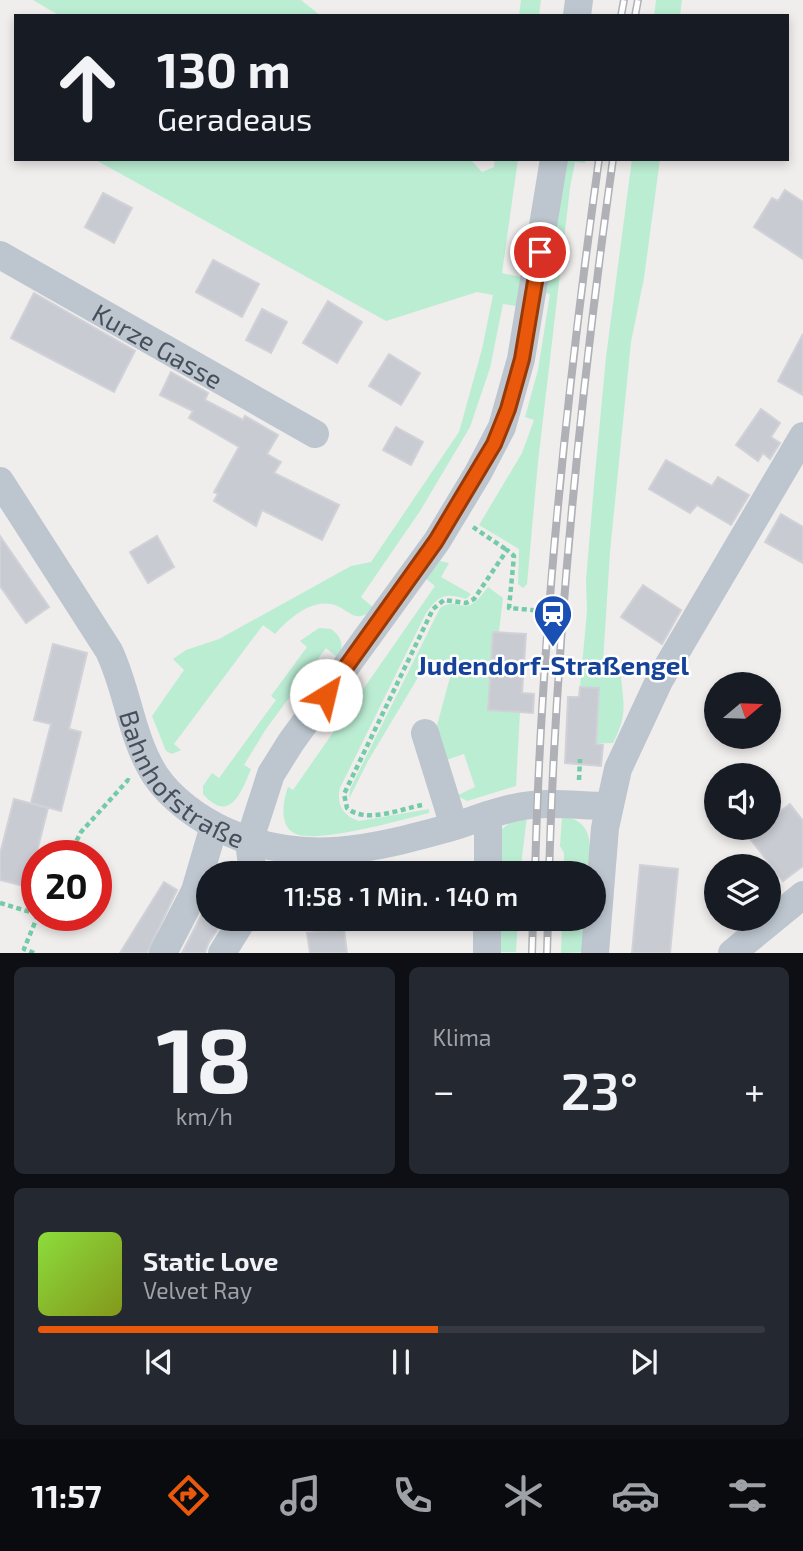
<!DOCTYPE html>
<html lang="de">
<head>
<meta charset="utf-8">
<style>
	:root { --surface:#171b24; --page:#242831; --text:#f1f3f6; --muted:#9ea1a6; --line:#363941; --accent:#ea580c }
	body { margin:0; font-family:"Exo 2",sans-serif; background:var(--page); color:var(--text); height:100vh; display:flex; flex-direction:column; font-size:26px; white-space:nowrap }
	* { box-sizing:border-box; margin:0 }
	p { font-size:23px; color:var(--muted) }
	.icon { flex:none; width:38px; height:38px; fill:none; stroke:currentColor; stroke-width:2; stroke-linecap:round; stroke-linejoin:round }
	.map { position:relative; height:953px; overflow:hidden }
	.sheet { display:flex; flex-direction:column; gap:14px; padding:14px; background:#0d0f14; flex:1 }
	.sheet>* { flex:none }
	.banner { position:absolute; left:14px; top:14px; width:775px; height:147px; border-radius:0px; box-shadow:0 4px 10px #0003; background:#171b24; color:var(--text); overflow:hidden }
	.needle { width:46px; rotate:71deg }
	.tools { position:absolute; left:704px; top:672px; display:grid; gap:14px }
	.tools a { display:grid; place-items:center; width:77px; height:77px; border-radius:50%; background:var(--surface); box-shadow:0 4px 10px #0003; font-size:35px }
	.speed { position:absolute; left:21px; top:840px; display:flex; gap:14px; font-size:35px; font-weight:700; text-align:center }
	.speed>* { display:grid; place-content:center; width:91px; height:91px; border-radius:50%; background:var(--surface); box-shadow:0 4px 10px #0003; line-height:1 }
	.speed .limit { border:10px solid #d22; background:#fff; color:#111 }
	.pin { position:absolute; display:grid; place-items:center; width:60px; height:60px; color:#fff; margin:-30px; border:4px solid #fff; border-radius:50%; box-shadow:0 2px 7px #0007 }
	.me { position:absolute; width:77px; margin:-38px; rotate:36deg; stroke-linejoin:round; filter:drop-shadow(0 0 5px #0008) }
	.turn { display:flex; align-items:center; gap:24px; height:147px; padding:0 28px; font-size:32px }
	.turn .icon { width:91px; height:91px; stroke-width:2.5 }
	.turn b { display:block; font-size:49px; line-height:60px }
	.big { font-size:52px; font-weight:600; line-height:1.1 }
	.sheet .card { flex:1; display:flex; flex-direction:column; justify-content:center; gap:10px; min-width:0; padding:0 24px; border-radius:10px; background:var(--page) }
	.sheet .dial { align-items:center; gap:0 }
	.dial b { font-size:91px; line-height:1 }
	.song { display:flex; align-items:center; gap:21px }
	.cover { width:84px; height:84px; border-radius:10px; background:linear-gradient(135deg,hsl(90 70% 55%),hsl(70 70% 35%)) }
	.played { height:7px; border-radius:4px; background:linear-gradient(90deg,var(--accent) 55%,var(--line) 55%) }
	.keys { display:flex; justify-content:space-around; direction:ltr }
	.heat { display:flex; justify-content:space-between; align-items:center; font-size:38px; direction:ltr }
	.sheet .tiles { flex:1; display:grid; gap:14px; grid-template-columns:1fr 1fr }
	.card:last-child { grid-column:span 2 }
	.trip { position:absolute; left:196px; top:861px; width:410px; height:70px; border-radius:35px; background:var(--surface); box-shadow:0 4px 10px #0003; font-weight:600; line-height:70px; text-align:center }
	.tabs { display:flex; height:112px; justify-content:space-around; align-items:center; background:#090b0e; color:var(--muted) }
	.tabs .icon { width:49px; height:49px }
	.tabs .selected { color:var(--accent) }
	.tabs b { font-size:32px; color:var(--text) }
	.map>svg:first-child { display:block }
	.green { fill:#bbedd3 }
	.building { fill:#c9cbd3; stroke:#d1d2d8; stroke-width:2 }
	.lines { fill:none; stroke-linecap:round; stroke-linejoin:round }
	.path { stroke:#74cba8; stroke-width:4.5; stroke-dasharray:5 3.5; stroke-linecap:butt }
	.minor { stroke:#bdc6cf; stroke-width:28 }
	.rail-casing { stroke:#afb1b7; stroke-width:8 }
	.rail { stroke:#fff; stroke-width:5; stroke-dasharray:16; stroke-linecap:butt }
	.route-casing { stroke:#983908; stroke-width:18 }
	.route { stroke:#ea580c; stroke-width:12 }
	.labels { text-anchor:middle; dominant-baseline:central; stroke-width:5; stroke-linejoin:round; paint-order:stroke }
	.street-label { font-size:26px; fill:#454e5a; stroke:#fff }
	.transit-label { font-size:26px; font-weight:bold; fill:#164399; stroke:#fff }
</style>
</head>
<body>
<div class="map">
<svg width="803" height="953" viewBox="0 0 803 953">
	<rect width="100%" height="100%" fill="#f0eded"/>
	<g class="green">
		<path d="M 33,0 L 301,0 L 321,16 L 60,16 Z"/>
		<path d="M 521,0 L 541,0 L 539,16 L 519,16 Z"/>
		<path d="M 656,0 L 682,0 L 680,16 L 654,16 Z"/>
		<path d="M 94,159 L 470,159 L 482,172 L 494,167 L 495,159 L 518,159 L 502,273 L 521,277 L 517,306 L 503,304 L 490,368 L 470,427 L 420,511 L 361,597 L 374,608 C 354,627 350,608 331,604 C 310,600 288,619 275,634 L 263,625 L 174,744 L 181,750 L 172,754 L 166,751 L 152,716 L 184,670 L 173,659 L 186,650 L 219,639 L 351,566 L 371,562 L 459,432 L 482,349 L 493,295 L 477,292 L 386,321 Z"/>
		<path d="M 565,159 L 586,159 L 585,163 L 575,162 L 570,188 L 538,462 L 527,584 L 523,588 L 518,584 L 519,549 L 479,525 L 522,453 L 534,420 L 525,417 L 538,370 L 550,294 L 542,292 Z"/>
		<path d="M 632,159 L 660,159 L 644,278 L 631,342 L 610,552 L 603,662 L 621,677 C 624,706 627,716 613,743 L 586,744 L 598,688 L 580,687 L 587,611 L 586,580 L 594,485 L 606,357 Z"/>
		<path d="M 440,561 L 449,563 L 441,577 L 471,594 L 466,599 C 443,592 438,596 425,615 L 340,788 C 336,804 343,816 359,821 L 429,809 L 429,813 C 404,819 315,845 294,833 C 279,825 283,801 288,787 L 293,790 L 435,586 L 425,578 Z"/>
		<path d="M 488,587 L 503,598 L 499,632 L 493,633 L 488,709 L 520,712 L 516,786 L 467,801 L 459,797 L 458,795 L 475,787 L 464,754 L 446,760 L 436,729 L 452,670 L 429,659 L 368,761 L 349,799 L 350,789 L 440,608 C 462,594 462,623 488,587 Z"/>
		<path d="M 319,628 L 331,629 C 343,638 344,646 338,658 L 326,648 L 266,729 L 244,765 L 251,769 C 242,791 230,825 203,794 L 203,786 L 212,773 L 219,778 L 276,700 L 271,696 L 307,647 L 300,641 Z"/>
		<path d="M 562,816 C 595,821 590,846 590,873 L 564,873 L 564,853 L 560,846 Z"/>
		<path d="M 527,817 L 520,873 L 498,873 L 501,830 L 513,820 Z"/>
		<path d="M 500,919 L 518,919 L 516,952 L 500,952 Z"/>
		<path d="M 562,919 L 588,919 L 586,952 L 561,953 Z"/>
	</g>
	<g class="building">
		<path d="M 785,190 L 803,202 L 803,259 L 754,227 L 772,198 L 778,201 Z"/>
		<path d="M 103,193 L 132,208 L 114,243 L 85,227 Z"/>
		<path d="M 213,260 L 259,284 L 242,317 L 196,292 Z"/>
		<path d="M 34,293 L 135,351 L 114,392 L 11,338 Z"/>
		<path d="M 328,301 L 362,322 L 337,363 L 303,343 Z"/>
		<path d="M 262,309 L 287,322 L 271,353 L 246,340 Z"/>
		<path d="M 803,334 L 803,395 L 778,381 Z"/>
		<path d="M 389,354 L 420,373 L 401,405 L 369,386 Z"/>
		<path d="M 171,372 L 208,393 L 205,400 L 243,420 L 245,416 L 278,435 L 267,454 L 281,462 L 274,473 L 339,505 L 322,540 L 262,510 L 256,526 L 214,501 L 218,494 L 214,492 L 239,447 L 189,418 L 193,411 L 160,395 Z"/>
		<path d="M 761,409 L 780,423 L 771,437 L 780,443 L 770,459 L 763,453 L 758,461 L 736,445 Z"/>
		<path d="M 396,427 L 423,442 L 411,465 L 383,450 Z"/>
		<path d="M 666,460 L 712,486 L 718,477 L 749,495 L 731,525 L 697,505 L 690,513 L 649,489 Z"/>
		<path d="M 781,514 L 803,527 L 803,563 L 765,542 Z"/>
		<path d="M 0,536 L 49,607 L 26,623 L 0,586 Z"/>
		<path d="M 157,536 L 174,567 L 148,583 L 130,552 Z"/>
		<path d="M 643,585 L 681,610 L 662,644 L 621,617 Z"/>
		<path d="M 493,632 L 526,634 L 522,693 L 534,694 L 533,713 L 488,710 Z"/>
		<path d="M 53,644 L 87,653 L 69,729 L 81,732 L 61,811 L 31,803 L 51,724 L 34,720 Z"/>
		<path d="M 580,687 L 599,688 L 596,744 L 603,745 L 601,766 L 565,763 L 568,697 L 579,697 Z"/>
		<path d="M 14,799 L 48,808 L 28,887 L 0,880 L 0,854 Z"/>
		<path d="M 790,804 L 803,821 L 803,866 L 783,881 L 748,836 L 759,828 L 768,828 L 768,821 Z"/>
		<path d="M 640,865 L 678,869 L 670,953 L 632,953 Z"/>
		<path d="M 164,882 L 177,890 L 147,953 L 120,953 Z"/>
		<path d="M 205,908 L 208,910 L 208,919 L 224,919 L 208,944 L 205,953 L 182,953 Z"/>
		<path d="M 344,929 L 347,953 L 310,953 L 307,933 Z"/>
	</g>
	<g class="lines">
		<g class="path">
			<path d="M 473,527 L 507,550"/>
			<path d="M 579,780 L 580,759"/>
			<path d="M 422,805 C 401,809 365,824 347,808 L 344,794 L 433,609 L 444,600 L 466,603 L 474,599 L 507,550 L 514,556 L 509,608 L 543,611"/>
			<path d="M 69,856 L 81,832 L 128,780 L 131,782"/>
			<path d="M 0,903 L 37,914"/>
			<path d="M 34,953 L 24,949 L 38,915"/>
		</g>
		<g class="minor">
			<path d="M 577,16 L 579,0"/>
			<path id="s1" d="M 0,255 L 315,434"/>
			<path id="s2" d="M 0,481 L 109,651 C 128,691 131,737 155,775 C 171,799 199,819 225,831 C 303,867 373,849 452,827 C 474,820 496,811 518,807 C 547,801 579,806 608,806"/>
			<path d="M 425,733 L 454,826"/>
			<path d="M 253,873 L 249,842 L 271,774 L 291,742 L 437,541 L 478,473 L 502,427 L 521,359 L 554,159"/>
			<path d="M 488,873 L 488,815"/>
			<path d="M 163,953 L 195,891 L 214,826"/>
			<path d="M 222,953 L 243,919"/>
			<path d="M 487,953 L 487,919"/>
			<path d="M 595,953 L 605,828 L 618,769 L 659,681 L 803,436"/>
			<path d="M 732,953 L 803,895"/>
		</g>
		<g class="rail-casing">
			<g id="rail">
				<path d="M 621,16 L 624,0"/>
				<path d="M 635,16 L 638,0"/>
				<path d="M 535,873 C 541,634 566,396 599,159"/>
				<path d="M 549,873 C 556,634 580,396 613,159"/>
				<path d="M 532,953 L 533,919"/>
				<path d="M 547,953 L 548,919"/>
			</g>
		</g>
		<use href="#rail" class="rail"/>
	</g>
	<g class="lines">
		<g class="route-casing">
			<path id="route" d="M 326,695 L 436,541 L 494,444 L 508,409 L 522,359 L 540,252"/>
		</g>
		<use href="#route" class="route"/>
	</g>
	<defs>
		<g id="station-pin" transform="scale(2.0125)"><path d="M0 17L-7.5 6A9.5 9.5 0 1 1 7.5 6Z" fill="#1a4fb4" stroke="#fff"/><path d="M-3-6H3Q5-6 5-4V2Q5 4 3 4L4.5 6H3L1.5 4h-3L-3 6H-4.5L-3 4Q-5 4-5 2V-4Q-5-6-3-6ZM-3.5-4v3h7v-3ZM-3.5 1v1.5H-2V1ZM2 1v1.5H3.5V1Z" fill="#fff"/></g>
	</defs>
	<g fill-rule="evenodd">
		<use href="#station-pin" x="553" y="614"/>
	</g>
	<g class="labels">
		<g class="street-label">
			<text stroke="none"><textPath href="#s1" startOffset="182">Kurze Gasse</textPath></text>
			<text stroke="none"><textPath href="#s2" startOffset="355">Bahnhofstraße</textPath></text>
		</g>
		<g class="transit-label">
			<text x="553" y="664">Judendorf-Straßengel</text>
		</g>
	</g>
</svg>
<div class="tools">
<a><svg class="needle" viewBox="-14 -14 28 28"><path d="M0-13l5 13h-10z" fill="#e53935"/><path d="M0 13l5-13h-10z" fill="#9ea1a6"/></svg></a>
<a><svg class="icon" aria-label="sound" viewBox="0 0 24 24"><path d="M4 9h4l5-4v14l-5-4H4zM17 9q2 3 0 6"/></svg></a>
<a><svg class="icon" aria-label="layers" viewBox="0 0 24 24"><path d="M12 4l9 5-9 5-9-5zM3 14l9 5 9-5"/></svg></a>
</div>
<div class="speed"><div class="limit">20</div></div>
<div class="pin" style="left:540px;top:252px;background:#d93025"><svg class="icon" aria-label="arrive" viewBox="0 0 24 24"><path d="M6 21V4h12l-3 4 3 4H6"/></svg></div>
<svg class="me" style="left:326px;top:695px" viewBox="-20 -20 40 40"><circle r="19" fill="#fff"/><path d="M0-13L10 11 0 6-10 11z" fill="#ea580c"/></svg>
<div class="trip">11:58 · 1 Min. · 140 m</div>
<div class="banner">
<div class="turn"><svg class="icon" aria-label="ahead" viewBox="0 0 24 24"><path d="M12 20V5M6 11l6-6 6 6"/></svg><div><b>130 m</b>Geradeaus</div></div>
</div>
</div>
<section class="sheet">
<div class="tiles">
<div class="card dial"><b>18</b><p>km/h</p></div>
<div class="card"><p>Klima</p>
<div class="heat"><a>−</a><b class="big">23°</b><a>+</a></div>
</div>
<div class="card">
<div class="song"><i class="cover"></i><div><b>Static Love</b><p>Velvet Ray</p></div></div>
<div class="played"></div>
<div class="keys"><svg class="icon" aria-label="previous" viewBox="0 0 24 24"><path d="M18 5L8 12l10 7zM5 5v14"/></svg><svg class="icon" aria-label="pause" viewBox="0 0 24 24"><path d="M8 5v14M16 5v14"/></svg><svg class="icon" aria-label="next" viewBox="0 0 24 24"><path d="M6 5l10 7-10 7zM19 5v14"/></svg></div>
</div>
</div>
</section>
<nav class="tabs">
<b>11:57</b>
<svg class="icon selected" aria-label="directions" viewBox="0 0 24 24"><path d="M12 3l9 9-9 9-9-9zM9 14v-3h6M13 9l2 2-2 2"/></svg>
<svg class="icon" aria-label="music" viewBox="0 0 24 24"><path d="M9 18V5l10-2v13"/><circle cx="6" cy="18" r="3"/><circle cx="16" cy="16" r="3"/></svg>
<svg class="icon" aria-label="phone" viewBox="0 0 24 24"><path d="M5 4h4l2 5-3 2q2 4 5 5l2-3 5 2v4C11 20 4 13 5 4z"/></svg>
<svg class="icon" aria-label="climate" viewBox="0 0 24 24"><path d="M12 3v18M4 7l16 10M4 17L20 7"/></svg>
<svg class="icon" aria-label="car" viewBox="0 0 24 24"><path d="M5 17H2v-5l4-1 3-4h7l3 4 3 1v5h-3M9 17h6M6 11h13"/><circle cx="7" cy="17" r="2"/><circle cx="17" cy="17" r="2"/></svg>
<svg class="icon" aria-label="filters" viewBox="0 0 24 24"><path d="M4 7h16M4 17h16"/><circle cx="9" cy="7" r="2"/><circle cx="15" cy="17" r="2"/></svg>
</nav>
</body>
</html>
